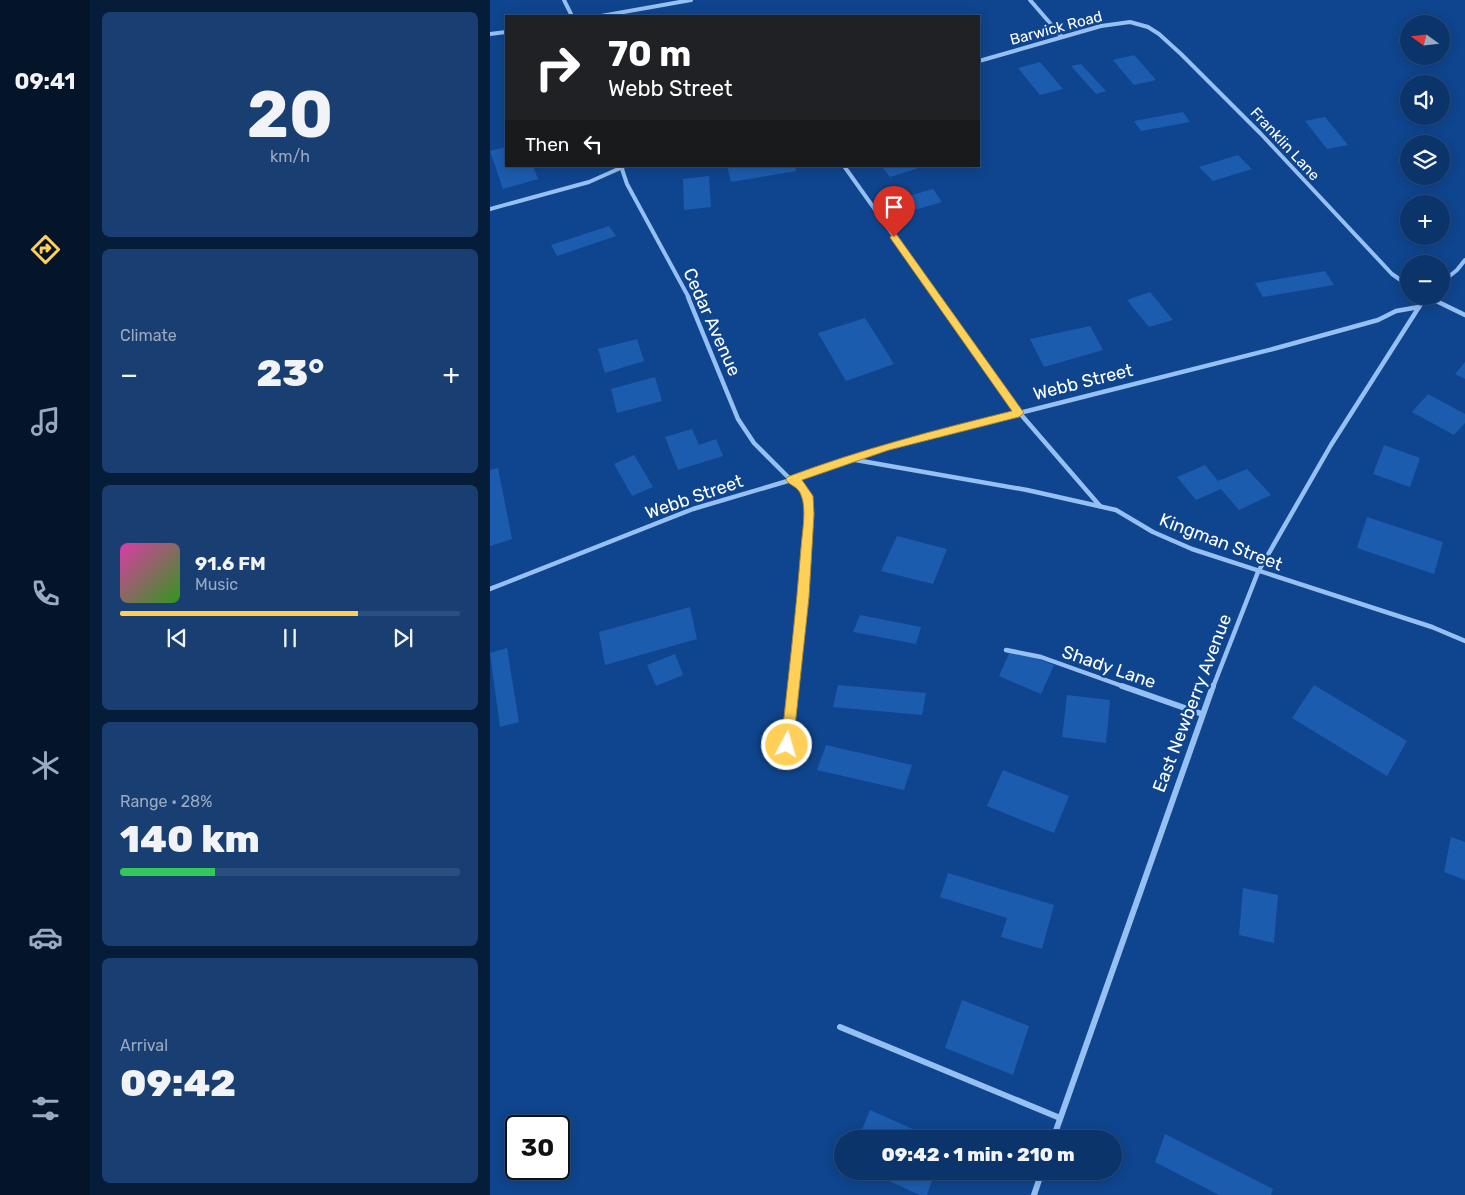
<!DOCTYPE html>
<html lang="en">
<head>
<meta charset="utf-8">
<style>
	:root { --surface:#0b346a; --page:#193f72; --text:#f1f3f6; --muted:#9aaac1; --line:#2b4f7e; --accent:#ffd058 }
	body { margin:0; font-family:Rubik,sans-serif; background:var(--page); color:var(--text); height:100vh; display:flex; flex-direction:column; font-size:19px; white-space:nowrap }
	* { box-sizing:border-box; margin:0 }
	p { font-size:16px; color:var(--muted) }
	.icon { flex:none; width:28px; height:28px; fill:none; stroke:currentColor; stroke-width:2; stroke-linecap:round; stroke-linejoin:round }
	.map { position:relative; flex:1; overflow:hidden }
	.side { display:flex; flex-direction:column; gap:12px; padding:12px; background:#061d3a; width:400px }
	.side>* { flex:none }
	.hud { position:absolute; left:15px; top:15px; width:475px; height:152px; border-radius:0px; box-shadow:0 2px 12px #0003,0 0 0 1px var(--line); background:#202124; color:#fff; overflow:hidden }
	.needle { width:32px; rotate:285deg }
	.tools { position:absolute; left:910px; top:15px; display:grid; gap:10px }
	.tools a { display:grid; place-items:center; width:50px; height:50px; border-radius:50%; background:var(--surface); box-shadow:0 2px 12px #0003,0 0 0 1px var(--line); font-size:25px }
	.speed { position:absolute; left:15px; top:1115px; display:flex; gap:10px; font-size:25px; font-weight:700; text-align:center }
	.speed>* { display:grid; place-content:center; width:65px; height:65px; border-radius:50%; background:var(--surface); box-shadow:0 2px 12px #0003,0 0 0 1px var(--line); line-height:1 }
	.speed .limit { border:2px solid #111; border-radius:8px; background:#fff; color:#111 }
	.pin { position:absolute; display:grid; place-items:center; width:42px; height:42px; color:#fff; margin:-51px -21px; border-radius:50% 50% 50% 0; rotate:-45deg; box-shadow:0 0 5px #0007 }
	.pin .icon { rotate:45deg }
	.me { position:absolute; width:55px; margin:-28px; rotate:6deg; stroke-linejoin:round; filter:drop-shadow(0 0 4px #0008) }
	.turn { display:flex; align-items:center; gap:18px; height:105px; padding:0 20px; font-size:22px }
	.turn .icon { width:65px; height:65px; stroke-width:2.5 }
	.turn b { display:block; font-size:35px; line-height:42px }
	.then { display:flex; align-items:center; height:48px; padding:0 20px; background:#0003; gap:10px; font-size:19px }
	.big { font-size:38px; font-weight:800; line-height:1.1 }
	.side .card { flex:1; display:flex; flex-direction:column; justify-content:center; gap:8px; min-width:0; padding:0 18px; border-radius:8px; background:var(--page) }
	.side .dial { align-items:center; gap:0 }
	.dial b { font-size:65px; line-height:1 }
	.song { display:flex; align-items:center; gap:15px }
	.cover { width:60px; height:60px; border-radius:8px; background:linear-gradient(135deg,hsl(320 70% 55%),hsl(110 70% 35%)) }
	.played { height:5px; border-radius:2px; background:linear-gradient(90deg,var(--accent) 70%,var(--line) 70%) }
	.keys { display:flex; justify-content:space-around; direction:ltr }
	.heat { display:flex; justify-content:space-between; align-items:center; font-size:28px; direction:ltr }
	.charge { height:8px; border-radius:4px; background:linear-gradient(90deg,#34c759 28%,var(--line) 0) }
	.trip { position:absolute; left:344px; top:1130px; width:288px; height:50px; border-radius:25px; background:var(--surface); box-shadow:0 2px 12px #0003,0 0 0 1px var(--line); font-weight:800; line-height:50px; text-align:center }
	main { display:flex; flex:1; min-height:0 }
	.tabs { display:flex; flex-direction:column; width:90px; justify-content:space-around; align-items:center; background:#04152a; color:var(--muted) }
	.tabs .icon { width:35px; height:35px }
	.tabs .selected { color:var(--accent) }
	.tabs b { font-size:22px; color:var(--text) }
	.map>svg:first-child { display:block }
	.building { fill:#1c5cae }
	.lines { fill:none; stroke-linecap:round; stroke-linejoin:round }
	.street-far2 { stroke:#96c0f3; stroke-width:4 }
	.street-far1 { stroke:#96c0f3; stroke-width:4.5 }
	.street { stroke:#96c0f3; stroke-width:6 }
	.route { fill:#ffd058; stroke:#a68739 }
	.labels { text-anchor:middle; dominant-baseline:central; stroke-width:5; stroke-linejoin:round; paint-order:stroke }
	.far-street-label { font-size:15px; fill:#fff; stroke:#0f458e }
	.street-label { font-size:18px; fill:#fff; stroke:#0f458e }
</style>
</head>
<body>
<main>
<nav class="tabs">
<b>09:41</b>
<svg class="icon selected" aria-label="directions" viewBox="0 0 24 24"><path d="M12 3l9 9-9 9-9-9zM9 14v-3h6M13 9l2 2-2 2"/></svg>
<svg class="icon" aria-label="music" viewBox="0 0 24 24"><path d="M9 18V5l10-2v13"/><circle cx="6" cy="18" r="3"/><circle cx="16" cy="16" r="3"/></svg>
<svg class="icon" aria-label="phone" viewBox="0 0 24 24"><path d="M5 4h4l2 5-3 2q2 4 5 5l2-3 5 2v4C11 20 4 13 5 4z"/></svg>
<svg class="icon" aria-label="climate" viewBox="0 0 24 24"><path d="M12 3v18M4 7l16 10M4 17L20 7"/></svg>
<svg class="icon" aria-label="car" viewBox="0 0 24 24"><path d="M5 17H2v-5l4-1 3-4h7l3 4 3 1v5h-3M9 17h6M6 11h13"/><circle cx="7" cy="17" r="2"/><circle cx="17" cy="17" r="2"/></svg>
<svg class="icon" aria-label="filters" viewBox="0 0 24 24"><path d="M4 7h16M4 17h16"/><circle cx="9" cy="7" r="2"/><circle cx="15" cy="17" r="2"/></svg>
</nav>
<section class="side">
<div class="card dial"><b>20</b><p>km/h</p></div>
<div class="card"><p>Climate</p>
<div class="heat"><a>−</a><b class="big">23°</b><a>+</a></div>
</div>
<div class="card">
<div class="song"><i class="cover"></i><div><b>91.6 FM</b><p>Music</p></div></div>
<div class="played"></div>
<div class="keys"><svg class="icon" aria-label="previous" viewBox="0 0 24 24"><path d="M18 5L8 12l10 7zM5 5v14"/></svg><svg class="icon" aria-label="pause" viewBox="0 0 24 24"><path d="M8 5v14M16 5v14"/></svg><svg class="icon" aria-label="next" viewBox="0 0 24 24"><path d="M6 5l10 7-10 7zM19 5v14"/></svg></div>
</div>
<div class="card"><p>Range · 28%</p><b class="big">140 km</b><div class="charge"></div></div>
<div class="card"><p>Arrival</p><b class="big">09:42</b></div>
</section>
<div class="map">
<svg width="975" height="1195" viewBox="0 0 975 1195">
	<rect width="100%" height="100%" fill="#0f458e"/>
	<g class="building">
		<path d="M 644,55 L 666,80 L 644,85 L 623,60 Z"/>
		<path d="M 550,62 L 573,89 L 550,95 L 528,68 Z"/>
		<path d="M 591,64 L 616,91 L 606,94 L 581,66 Z"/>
		<path d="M 693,112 L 700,122 L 651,131 L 644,121 Z"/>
		<path d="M 835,117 L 858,145 L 837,149 L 815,121 Z"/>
		<path d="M 16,147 L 16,166 L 43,166 L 48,179 L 13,189 L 0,151 Z"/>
		<path d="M 748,155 L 762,169 L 723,181 L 709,167 Z"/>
		<path d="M 237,166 L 305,166 L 306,171 L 241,182 Z"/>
		<path d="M 396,166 L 432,166 L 432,167 L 400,177 L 392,167 Z"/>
		<path d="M 219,176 L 221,207 L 194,210 L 193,179 Z"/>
		<path d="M 443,189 L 452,202 L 410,214 L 401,201 Z"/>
		<path d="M 119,226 L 126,236 L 67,256 L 61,245 Z"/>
		<path d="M 835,271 L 844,285 L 773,297 L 765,283 Z"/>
		<path d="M 660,292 L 683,320 L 659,327 L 637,300 Z"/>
		<path d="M 375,318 L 404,364 L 356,381 L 328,333 Z"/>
		<path d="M 600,326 L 613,350 L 554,367 L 540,339 Z"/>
		<path d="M 147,339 L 154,361 L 115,373 L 108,349 Z"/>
		<path d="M 975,362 L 975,379 L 965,374 Z"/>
		<path d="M 165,377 L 172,401 L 127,413 L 121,389 Z"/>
		<path d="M 938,394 L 975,414 L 975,423 L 964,435 L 922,412 Z"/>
		<path d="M 202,429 L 209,445 L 226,439 L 233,456 L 188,470 L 175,437 Z"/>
		<path d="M 894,445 L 930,458 L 920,487 L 883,474 Z"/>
		<path d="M 144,455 L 163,487 L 142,496 L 124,464 Z"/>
		<path d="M 715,465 L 728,481 L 757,469 L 781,495 L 749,510 L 731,489 L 706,500 L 687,477 Z"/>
		<path d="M 8,468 L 22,539 L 0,546 L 0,470 Z"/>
		<path d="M 877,517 L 953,542 L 944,574 L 867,548 Z"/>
		<path d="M 407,536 L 457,549 L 443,584 L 391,571 Z"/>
		<path d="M 200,607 L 207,639 L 115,665 L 109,632 Z"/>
		<path d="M 370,615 L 431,627 L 426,644 L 363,632 Z"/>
		<path d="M 17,648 L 29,722 L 10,727 L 0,653 Z"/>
		<path d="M 521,649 L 564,665 L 551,694 L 509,676 Z"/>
		<path d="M 185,654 L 193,675 L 166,686 L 157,665 Z"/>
		<path d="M 348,685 L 436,693 L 432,715 L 343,707 Z"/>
		<path d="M 824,685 L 917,741 L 897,776 L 802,718 Z"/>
		<path d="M 577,695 L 620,700 L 616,743 L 572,737 Z"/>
		<path d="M 336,745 L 422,765 L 414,790 L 327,770 Z"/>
		<path d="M 513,770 L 579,796 L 564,833 L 497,806 Z"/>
		<path d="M 961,837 L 975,842 L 975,880 L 954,872 Z"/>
		<path d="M 458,873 L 564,905 L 552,949 L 511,937 L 517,918 L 450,897 Z"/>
		<path d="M 753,888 L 788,895 L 784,943 L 749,935 Z"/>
		<path d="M 472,1000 L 539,1026 L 523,1075 L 455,1048 Z"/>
		<path d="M 380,1110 L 445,1139 L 368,1139 Z"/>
		<path d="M 675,1134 L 783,1189 L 781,1195 L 729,1195 L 665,1162 Z"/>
		<path d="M 377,1171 L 435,1171 L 444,1175 L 437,1195 L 430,1195 Z"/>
	</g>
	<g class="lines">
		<g class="street-far2">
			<path d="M 74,0 L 82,16"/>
			<path d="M 540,0 L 572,37"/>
			<path d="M 111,16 L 201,0"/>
			<path d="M 0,34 L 16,32"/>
			<path d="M 489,61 L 611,26 L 640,22 L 658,27 L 669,34 L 691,54 L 771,134 L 902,274 L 919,286"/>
			<path d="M 131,166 L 137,184 L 199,298"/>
			<path d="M 354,166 L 448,298"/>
			<path d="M 0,209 L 99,182 L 135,166"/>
			<path d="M 951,283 L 967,270 L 975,260"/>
			<path d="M 936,296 L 940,298"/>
			<path d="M 935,298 L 936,296"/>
		</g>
		<g class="street-far1">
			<path d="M 198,297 L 248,419 L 264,443 L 301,480 L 310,484 L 317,496 L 318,514 L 313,597 L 303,687"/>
			<path d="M 447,297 L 521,403 L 610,506"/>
			<path d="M 938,297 L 975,315"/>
			<path d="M 360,459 L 537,490 L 626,510 L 663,532 L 702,549 L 942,627 L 975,641"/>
			<path d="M 0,589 L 203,509 L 301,480 L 399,446 L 783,349 L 888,320 L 906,311 L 929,307 L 936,297"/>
			<path d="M 516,650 L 551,657 L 635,687"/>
			<path d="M 723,687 L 768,572 L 841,445 L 929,307"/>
		</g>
		<g class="street">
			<path d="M 632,686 L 712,714"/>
			<path d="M 297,745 L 303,686"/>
			<path d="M 350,1027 L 570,1118"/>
			<path d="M 563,1139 L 723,686"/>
			<path d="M 544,1195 L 552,1171"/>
		</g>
	</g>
	<path class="route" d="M 404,234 L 407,235 L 534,413 L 529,417 L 399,450 L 312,480 L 323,496 L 324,514 L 319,597 L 303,745 L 301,749 L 297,750 L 292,749 L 291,745 C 298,679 306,614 311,548 C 312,533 317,509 311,495 C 308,486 300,486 296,480 L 297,477 C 372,449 445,430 522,411 L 401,239 L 400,237 Z"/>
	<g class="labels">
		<g class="far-street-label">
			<text transform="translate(566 28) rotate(-15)">Barwick Road</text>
			<text transform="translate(795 144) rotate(47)">Franklin Lane</text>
		</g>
		<g class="street-label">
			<text transform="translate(222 322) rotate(66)">Cedar Avenue</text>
			<text transform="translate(593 382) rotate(-14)">Webb Street</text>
			<text transform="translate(204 497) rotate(-19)">Webb Street</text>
			<text transform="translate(731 542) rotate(21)">Kingman Street</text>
			<text transform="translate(619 667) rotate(19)">Shady Lane</text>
			<text transform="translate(702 703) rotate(-69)">East Newberry Avenue</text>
		</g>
	</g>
</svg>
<div class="tools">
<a><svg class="needle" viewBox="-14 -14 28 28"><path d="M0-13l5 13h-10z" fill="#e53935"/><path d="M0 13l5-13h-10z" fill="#9aaac1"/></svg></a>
<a><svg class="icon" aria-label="sound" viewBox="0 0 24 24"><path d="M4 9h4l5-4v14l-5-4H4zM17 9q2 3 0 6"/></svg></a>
<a><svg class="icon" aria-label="layers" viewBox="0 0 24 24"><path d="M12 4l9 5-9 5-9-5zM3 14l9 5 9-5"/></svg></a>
<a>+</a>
<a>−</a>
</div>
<div class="speed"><div class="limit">30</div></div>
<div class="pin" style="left:404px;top:237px;background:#d93025"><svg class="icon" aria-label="arrive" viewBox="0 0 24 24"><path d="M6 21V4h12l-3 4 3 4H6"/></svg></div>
<svg class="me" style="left:297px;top:745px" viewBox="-20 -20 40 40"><circle r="17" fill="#ffd058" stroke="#fff" stroke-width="3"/><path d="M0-11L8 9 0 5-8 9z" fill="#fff"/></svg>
<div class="trip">09:42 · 1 min · 210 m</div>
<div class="hud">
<div class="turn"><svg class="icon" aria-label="right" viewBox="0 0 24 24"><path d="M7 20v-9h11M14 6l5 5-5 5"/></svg><div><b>70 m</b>Webb Street</div></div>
<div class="then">Then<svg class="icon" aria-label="left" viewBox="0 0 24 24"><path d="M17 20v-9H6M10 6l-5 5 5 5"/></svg></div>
</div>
</div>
</main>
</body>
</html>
